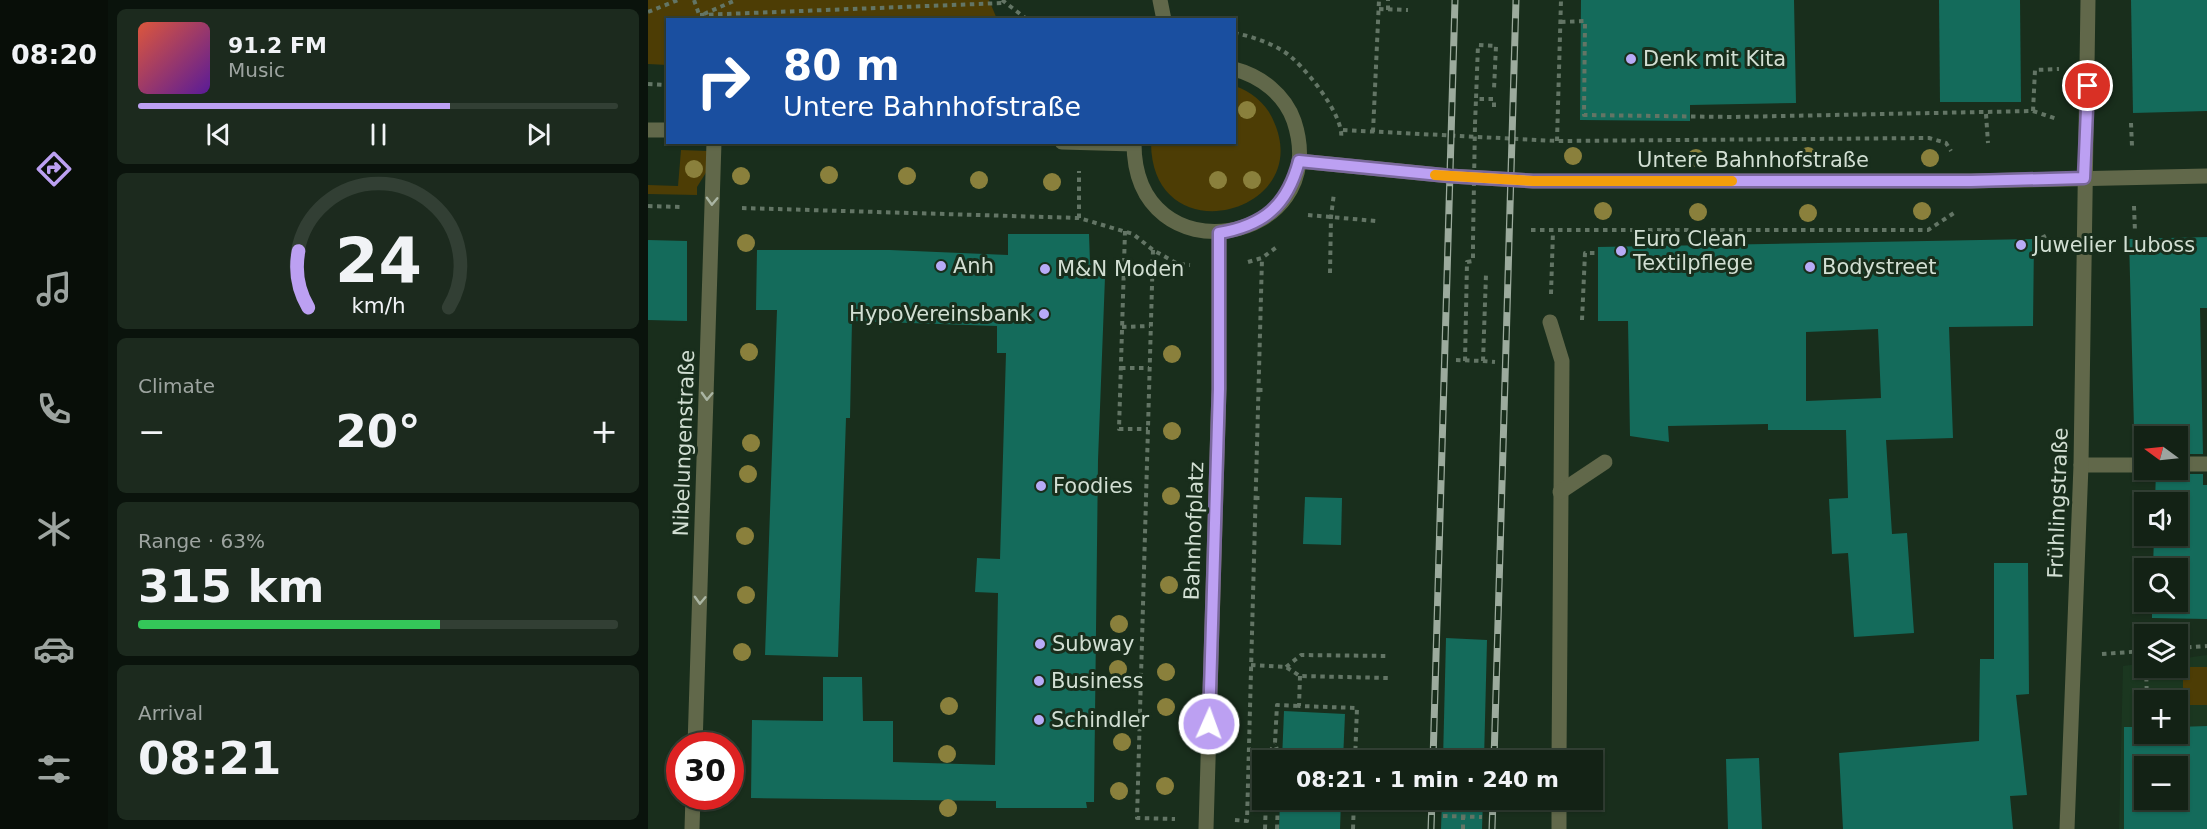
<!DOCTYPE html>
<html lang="en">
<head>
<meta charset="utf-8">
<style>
	:root { --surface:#132215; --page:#1c2a1e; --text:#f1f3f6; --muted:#9da4a0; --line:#323f34; --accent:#bca0f2 }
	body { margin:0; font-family:"DejaVu Sans",sans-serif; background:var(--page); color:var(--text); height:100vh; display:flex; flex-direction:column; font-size:22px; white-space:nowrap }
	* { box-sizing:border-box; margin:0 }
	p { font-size:20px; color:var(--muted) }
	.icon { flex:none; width:33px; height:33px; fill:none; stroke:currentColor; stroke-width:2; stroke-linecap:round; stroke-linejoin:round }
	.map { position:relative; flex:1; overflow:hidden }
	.side { display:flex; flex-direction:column; gap:9px; padding:9px; background:#0a130c; width:540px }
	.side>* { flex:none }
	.banner { position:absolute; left:18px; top:18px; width:570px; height:126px; border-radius:0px; box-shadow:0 2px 4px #0004,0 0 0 2px var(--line); background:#1a4fa0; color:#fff; overflow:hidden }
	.needle { width:39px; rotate:285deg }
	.fabs { position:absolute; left:1486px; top:426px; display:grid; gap:12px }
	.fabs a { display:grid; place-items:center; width:54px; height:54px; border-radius:0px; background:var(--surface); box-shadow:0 2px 4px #0004,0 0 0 2px var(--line); font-size:30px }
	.speed { position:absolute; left:18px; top:732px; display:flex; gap:12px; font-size:30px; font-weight:700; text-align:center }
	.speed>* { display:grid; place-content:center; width:78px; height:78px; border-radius:50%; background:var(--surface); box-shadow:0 2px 4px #0004,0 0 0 2px var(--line); line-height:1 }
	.speed .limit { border:9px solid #d22; background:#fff; color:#111 }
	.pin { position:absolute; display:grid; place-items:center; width:51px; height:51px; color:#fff; margin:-26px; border:3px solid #fff; border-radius:50%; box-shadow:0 2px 6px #0007 }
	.me { position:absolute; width:66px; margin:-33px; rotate:2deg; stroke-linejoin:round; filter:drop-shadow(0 0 4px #0008) }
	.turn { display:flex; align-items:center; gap:21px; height:126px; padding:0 18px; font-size:27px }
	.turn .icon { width:78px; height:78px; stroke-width:2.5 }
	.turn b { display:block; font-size:42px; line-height:51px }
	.big { font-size:45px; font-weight:800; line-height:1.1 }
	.side .card { flex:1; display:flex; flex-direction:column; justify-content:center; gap:9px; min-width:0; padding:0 21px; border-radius:9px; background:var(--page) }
	.side .dial { align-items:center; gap:0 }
	.dial svg { height:156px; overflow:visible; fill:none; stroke:var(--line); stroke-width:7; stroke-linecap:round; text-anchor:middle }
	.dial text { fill:var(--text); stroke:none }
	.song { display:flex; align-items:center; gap:18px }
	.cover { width:72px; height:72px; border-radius:9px; background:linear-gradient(135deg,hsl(10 70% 55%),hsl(270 70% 35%)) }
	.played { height:6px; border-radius:3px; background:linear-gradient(90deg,var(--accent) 65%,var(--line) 65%) }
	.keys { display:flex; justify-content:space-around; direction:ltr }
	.heat { display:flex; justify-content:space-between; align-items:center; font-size:33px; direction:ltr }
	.charge { height:9px; border-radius:4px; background:linear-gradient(90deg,#34c759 63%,var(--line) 0) }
	.trip { position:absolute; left:604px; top:750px; width:351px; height:60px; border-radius:0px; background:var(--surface); box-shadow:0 2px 4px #0004,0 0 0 2px var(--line); font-weight:800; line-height:60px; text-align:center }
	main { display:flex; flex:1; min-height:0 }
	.tab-bar { display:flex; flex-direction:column; width:108px; justify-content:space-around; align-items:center; background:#080e08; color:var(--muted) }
	.tab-bar .icon { width:42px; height:42px }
	.tab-bar .active { color:var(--accent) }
	.tab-bar b { font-size:27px; color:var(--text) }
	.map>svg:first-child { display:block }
	.built { fill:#1b3720; fill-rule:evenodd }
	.green { fill:#4d3d05 }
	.building { fill:#146b5b; fill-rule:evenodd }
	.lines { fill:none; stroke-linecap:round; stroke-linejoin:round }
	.path { stroke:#637565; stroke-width:4; stroke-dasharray:4.5 4.5; stroke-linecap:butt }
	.minor { stroke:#61684a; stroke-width:15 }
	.rail-casing { stroke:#9cab9d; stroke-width:7 }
	.rail { stroke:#192e1c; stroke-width:4.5; stroke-dasharray:14; stroke-linecap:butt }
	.path-bridge { stroke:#637565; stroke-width:4; stroke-dasharray:4.5 4.5; stroke-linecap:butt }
	.tree { fill:#8a803c }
	.oneway { stroke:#aab5a3 }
	.route-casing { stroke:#7a689d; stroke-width:15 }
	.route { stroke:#bca0f2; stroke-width:10 }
	.slow { stroke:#f59e0b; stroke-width:10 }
	.poi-dot { fill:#b8abf7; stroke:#192e1c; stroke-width:2 }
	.labels { text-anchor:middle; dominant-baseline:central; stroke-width:6; stroke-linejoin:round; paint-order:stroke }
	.poi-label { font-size:21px; fill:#d2dfd3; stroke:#192e1c; text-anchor:start }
	.street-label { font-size:21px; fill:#d2dfd3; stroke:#192e1c }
</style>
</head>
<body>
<main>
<nav class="tab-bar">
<b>08:20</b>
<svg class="icon active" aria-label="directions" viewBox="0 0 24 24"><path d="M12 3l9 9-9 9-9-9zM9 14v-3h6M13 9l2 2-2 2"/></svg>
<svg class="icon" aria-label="music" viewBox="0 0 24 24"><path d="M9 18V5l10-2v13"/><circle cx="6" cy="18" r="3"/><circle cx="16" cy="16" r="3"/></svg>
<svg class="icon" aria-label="phone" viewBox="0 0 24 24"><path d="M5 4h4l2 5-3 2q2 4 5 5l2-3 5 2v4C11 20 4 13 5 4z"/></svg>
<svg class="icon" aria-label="climate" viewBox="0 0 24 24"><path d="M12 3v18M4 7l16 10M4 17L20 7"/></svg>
<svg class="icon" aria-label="car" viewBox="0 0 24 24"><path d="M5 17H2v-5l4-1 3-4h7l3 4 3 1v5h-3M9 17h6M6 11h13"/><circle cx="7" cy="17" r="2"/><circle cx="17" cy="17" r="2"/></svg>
<svg class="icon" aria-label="filters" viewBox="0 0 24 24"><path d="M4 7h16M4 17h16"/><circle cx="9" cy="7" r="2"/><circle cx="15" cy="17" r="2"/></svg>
</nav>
<section class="side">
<div class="card">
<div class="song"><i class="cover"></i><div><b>91.2 FM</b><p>Music</p></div></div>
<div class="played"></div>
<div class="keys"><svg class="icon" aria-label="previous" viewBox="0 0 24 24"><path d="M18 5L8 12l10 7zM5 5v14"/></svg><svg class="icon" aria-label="pause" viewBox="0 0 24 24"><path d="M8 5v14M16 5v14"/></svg><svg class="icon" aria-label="next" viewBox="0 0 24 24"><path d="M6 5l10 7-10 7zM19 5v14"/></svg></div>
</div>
<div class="card dial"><svg viewBox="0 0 100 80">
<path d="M14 69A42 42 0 1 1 86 69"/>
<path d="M14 69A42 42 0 0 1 9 40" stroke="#bca0f2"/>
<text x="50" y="56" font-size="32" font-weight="700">24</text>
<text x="50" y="72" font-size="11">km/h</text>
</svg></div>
<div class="card"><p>Climate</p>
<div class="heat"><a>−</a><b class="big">20°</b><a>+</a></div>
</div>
<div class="card"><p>Range · 63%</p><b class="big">315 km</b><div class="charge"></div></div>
<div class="card"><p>Arrival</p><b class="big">08:21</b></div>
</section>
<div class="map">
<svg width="1559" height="829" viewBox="0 0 1559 829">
	<rect width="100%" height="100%" fill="#192e1c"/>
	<path class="built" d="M 1559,655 L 1559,829 L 1471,829 L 1475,666 L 1497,663 L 1497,668 L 1530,668 L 1530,659 ZM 1497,700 L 1530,700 L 1530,734 L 1497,734 ZM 1497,766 L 1530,766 L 1530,800 L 1497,800 Z"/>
	<g class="green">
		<path d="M 0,0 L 341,0 L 349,19 L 20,20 L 19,65 L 0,64 Z"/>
		<path d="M 587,86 C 604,92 619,104 626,122 C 667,214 504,256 503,143 L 586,142 Z"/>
		<path d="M 33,150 L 60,151 L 59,171 L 49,187 L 49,195 L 0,194 L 0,185 L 30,186 Z"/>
		<rect x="1535" y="667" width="24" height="38"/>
	</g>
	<g class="building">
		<path d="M 933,0 L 1146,0 L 1148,103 L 1042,105 L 1042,121 L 932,120 Z"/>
		<path d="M 1291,0 L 1372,0 L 1373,102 L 1292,102 Z"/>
		<path d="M 1483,0 L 1559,0 L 1559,111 L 1485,113 Z"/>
		<path d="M 360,234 L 441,234 L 442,263 L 457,277 L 450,460 L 446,802 L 438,802 L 439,808 L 348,808 L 348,801 L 103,798 L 104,720 L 175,721 L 175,677 L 214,677 L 215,721 L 245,721 L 245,762 L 347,765 L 350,593 L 327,592 L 329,558 L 352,559 L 358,353 L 349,353 L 349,326 L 204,321 L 202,418 L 198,418 L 190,657 L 117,655 L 129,310 L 108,310 L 109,250 L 242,250 L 360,255 Z"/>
		<path d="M 1559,237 L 1559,308 L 1552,308 L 1555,454 L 1530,454 L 1530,436 L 1508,436 L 1509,428 L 1486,428 L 1481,239 Z"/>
		<path d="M 1386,239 L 1385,326 L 1301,327 L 1305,438 L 1238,440 L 1244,534 L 1259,533 L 1266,633 L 1206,637 L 1200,553 L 1184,554 L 1181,499 L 1200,498 L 1198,430 L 1120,430 L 1120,424 L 1020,426 L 1021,442 L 982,436 L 980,321 L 950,321 L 950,247 ZM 1230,329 L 1233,398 L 1158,401 L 1158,332 Z"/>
		<path d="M 0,240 L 39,241 L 39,321 L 0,320 Z"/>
		<path d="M 1508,470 L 1522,470 L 1530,474 L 1555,474 L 1555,485 L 1559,485 L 1559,619 L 1504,618 L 1504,602 L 1530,602 L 1530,568 L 1505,568 L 1506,536 L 1530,536 L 1530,502 L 1507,502 Z"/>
		<path d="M 657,497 L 694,498 L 693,545 L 655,544 Z"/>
		<path d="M 1346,563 L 1380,563 L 1381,694 L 1368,695 L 1379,795 L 1362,796 L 1365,829 L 1195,829 L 1191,753 L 1331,741 L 1332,659 L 1346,659 Z"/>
		<path d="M 798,638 L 839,640 L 836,760 L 795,760 Z"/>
		<path d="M 636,711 L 697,714 L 695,760 L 634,760 Z"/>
		<path d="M 1559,726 L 1559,829 L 1476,829 L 1476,727 L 1497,727 L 1497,734 L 1530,734 L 1530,727 ZM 1497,766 L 1530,766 L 1530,800 L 1497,800 Z"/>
		<path d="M 1111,758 L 1114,829 L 1080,829 L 1078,759 Z"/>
		<path d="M 632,800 L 693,800 L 692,829 L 631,829 Z"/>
		<path d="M 794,800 L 835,800 L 834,829 L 793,829 Z"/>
	</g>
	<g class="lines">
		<g class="path">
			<path d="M 46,0 L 53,20"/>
			<path d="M 354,0 L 380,20"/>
			<path d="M 731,9 L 760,10"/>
			<path d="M 740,10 L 740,0"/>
			<path d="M 0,12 L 30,0"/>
			<path d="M 56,14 L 88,0"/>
			<path d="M 52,15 L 355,3"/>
			<path d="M 913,22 L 937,21 L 936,115 L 1084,117 L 1385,111 L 1387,70 L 1411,69"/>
			<path d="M 586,33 C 603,36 620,42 635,51 C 654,62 697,116 693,138"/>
			<path d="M 0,84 L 20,85"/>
			<path d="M 846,107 L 846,99 L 828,99 L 830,45 L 848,46 L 846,89"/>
			<path d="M 1385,111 L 1409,119"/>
			<path d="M 1338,114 L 1340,143"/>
			<path d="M 1483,123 L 1484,146"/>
			<path d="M 827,124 L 828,99"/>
			<path d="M 695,130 L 909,141 L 1281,138 L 1298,143 L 1303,151"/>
			<path d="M 725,132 L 731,0"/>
			<path d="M 909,141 L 913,0"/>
			<path d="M 0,206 L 35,207"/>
			<path d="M 1486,206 L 1487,232"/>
			<path d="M 94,208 L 431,218 L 485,234 L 505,250 L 530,264 L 542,265"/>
			<path d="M 660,215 L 728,221"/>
			<path d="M 431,218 L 431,171"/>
			<path d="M 883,230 L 1280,230 L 1309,211"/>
			<path d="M 477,231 L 471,429 L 500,429"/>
			<path d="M 1386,242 L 1401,234"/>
			<path d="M 505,250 L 489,818 L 527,819"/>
			<path d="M 600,262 L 614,258 L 630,246"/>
			<path d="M 682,273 L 683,217 L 686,193"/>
			<path d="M 903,294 L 905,231"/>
			<path d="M 934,320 L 937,253 L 950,253"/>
			<path d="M 474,327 L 502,326"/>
			<path d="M 808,360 L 835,361 L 838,274"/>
			<path d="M 817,361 L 819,262 L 825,261 L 825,240"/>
			<path d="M 835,361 L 847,362"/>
			<path d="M 473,368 L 501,368"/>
			<path d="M 610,390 L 617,390"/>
			<path d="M 607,498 L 614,498"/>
			<path d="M 1530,648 L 1559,646"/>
			<path d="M 1454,654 L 1497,651"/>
			<path d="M 603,665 L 638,667 L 652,676 L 740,678"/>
			<path d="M 638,667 L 653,655 L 741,656"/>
			<path d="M 1498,668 L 1499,700"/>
			<path d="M 652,676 L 651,706 L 709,708 L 707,760"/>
			<path d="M 620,760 L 620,754 L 627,744"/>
			<path d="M 632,760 L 627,743 L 629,705 L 651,706"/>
			<path d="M 795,816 L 834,817"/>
			<path d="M 587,820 L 599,821 L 614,258"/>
			<path d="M 617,829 L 618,800"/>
			<path d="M 629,829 L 630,800"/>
			<path d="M 705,829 L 706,800"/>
			<path d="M 815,829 L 815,817"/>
		</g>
		<g class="minor">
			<path d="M 512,0 L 516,20"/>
			<path d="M 0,130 L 20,130"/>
			<path d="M 414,142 L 486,144"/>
			<path d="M 486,142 C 485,281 687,246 646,121 C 637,95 613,76 586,69"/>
			<path d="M 651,161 L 802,176 L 885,181 L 1323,181 L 1559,176"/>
			<path d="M 902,322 L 914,361 L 911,760"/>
			<path d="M 1530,464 L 1559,464"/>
			<path d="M 1433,465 L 1497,465"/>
			<path d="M 912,492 L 957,462"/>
			<path d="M 47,746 L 66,142"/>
			<path d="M 44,829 L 45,796"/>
			<path d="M 558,829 L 571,389 L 571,233"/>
			<path d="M 911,829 L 911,800"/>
			<path d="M 1419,829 L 1433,465 L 1440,0"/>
		</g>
		<g class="rail-casing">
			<g id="rail">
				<path d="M 785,760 L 807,0"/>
				<path d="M 846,760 L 868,0"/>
				<path d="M 783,829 L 784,800"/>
				<path d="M 844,829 L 845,800"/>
			</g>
		</g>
		<use href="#rail" class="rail"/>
		<path class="path-bridge" d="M 825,240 L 827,124"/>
	</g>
	<g class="tree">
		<circle cx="599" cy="110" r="9"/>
		<circle cx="925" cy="156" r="9"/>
		<circle cx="1160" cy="156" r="9"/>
		<circle cx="1048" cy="158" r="9"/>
		<circle cx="1282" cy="158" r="9"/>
		<circle cx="46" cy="169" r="9"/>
		<circle cx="181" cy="175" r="9"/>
		<circle cx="93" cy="176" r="9"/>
		<circle cx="259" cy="176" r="9"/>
		<circle cx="331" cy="180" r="9"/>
		<circle cx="570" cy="180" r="9"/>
		<circle cx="604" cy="180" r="9"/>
		<circle cx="404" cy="182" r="9"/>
		<circle cx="955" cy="211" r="9"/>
		<circle cx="1274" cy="211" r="9"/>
		<circle cx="1050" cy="212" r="9"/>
		<circle cx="1160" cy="213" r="9"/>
		<circle cx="98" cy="243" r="9"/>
		<circle cx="101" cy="352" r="9"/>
		<circle cx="524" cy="354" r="9"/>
		<circle cx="524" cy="431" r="9"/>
		<circle cx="103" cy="443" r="9"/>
		<circle cx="100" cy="474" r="9"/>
		<circle cx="523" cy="496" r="9"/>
		<circle cx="97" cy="536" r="9"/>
		<circle cx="521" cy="585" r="9"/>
		<circle cx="98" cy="595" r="9"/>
		<circle cx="471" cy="624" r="9"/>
		<circle cx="94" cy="652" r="9"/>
		<circle cx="470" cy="669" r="9"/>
		<circle cx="518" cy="672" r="9"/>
		<circle cx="301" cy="706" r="9"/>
		<circle cx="518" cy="707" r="9"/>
		<circle cx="474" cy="742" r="9"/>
		<circle cx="299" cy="754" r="9"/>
		<circle cx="517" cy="786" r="9"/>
		<circle cx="471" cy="791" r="9"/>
		<circle cx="300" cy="808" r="9"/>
	</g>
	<defs><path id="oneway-chevron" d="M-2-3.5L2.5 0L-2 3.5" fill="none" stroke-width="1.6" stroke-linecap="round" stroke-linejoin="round" transform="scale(1.5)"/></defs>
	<g class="oneway">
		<use href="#oneway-chevron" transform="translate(64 201) rotate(92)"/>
		<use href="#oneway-chevron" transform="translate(59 396) rotate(92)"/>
		<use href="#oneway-chevron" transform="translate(52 600) rotate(92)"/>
	</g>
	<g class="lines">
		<g class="route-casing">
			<path id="route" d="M 561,724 L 571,389 L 571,233 C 616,225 639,206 651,161 L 802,176 L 885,181 L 1323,181 L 1436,178 L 1440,86"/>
		</g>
		<use href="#route" class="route"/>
		<path class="slow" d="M 787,175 L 885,181 L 1084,181"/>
	</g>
	<g class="poi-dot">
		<circle cx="983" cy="59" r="6"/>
		<circle cx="1373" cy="245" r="6"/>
		<circle cx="973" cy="251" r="6"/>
		<circle cx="293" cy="266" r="6"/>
		<circle cx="1162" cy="267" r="6"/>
		<circle cx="397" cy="269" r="6"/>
		<circle cx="396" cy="314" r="6"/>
		<circle cx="393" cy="486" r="6"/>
		<circle cx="392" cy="644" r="6"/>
		<circle cx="391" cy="681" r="6"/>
		<circle cx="391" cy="720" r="6"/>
	</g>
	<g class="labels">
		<g class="poi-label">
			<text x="995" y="59">Denk mit Kita</text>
			<text x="985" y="239">Euro Clean<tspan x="985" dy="24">Textilpflege</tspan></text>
			<text x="1385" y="245">Juwelier Luboss</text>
			<text x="305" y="266">Anh</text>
			<text x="1174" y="267">Bodystreet</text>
			<text x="409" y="269">M&amp;N Moden</text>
			<text x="384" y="314" text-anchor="end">HypoVereinsbank</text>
			<text x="405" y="486">Foodies</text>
			<text x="404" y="644">Subway</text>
			<text x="403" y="681">Business</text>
			<text x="403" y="720">Schindler</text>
		</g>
		<g class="street-label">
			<text x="1105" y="160">Untere Bahnhofstraße</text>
			<text transform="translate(36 443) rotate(-88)">Nibelungenstraße</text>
			<text transform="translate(1410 503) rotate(-88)">Frühlingstraße</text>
			<text transform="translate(546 531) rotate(-88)">Bahnhofplatz</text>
		</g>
	</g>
</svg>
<div class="fabs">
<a><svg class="needle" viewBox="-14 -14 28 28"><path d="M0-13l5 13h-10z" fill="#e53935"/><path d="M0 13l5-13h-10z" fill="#9da4a0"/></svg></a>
<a><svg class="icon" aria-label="sound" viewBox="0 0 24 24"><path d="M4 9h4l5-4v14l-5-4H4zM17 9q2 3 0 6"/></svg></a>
<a><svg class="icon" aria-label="search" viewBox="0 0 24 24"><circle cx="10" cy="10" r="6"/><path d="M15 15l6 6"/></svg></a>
<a><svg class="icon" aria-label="layers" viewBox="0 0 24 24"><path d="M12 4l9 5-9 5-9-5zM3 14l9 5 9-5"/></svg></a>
<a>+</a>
<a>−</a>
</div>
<div class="speed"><div class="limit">30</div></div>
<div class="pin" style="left:1440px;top:86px;background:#d93025"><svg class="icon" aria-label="arrive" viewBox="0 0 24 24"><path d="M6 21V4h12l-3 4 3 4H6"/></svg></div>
<svg class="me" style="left:561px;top:724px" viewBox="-20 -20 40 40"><circle r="17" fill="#bca0f2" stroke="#fff" stroke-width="3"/><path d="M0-11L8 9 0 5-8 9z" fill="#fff"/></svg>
<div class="trip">08:21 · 1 min · 240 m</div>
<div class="banner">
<div class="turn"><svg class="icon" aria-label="right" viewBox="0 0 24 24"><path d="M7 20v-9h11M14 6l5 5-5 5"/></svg><div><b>80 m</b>Untere Bahnhofstraße</div></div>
</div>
</div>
</main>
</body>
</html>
